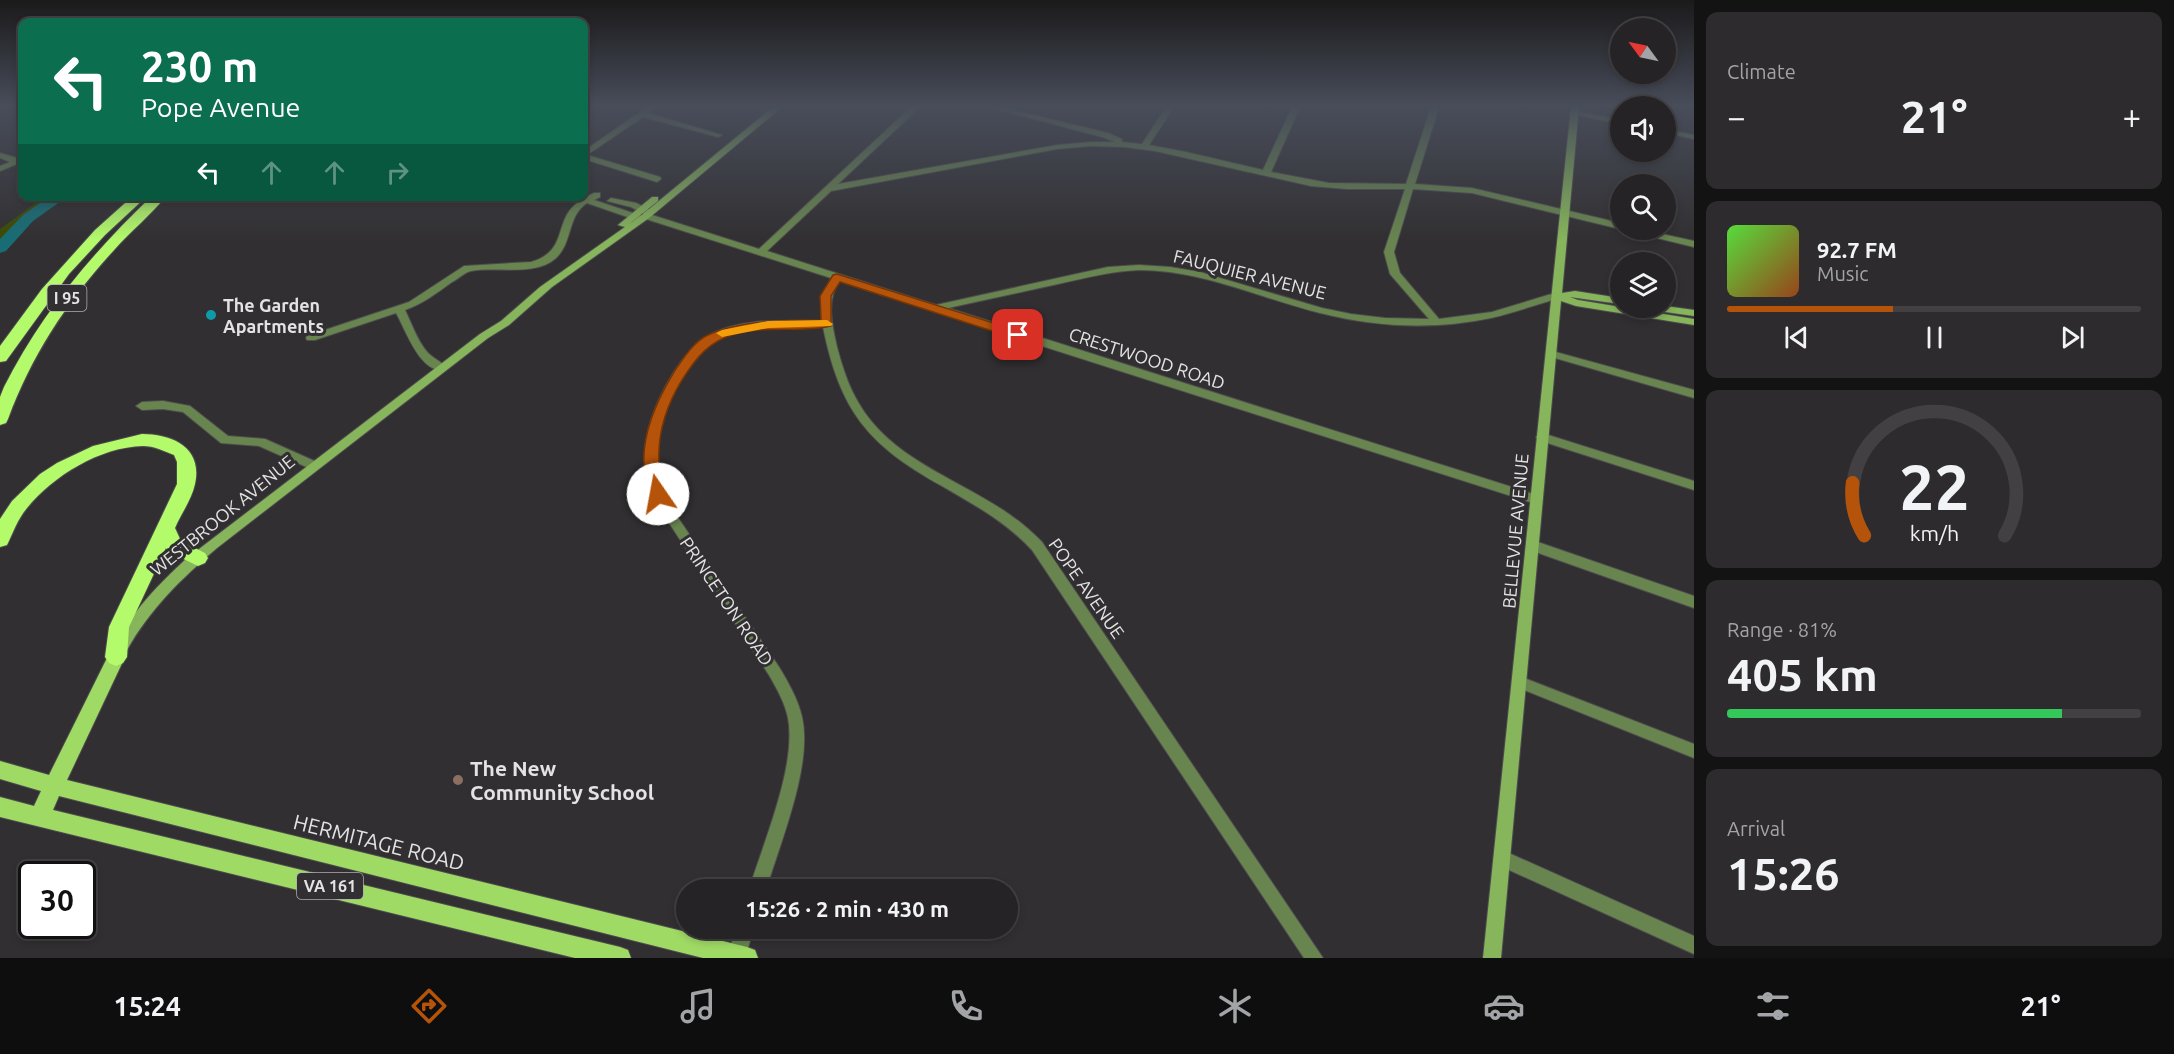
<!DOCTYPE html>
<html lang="en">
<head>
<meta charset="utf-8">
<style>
	:root { --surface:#252325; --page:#2d2b2d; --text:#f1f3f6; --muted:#a3a4a7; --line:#424042; --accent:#b45309 }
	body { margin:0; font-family:Ubuntu,sans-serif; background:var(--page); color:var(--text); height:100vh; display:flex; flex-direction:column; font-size:22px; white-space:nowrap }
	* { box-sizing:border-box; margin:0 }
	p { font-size:20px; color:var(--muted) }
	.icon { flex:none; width:33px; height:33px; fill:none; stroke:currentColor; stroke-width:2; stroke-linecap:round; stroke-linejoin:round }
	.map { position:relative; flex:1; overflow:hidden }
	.side { display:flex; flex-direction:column; gap:12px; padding:12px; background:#141314; width:480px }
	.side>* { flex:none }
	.top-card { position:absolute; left:18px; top:18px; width:570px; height:183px; border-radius:12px; box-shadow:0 3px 9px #0003,0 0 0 2px var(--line); background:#0b6e4f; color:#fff; overflow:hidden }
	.needle { width:39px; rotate:303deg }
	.controls { position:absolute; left:1610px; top:18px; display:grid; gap:12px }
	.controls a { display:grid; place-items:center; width:66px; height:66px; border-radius:50%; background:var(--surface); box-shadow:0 3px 9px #0003,0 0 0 2px var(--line); font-size:30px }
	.speed { position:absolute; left:18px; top:861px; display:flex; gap:12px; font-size:30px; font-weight:700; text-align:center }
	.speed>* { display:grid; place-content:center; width:78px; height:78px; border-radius:50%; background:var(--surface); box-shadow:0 3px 9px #0003,0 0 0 2px var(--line); line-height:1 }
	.speed .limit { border:3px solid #111; border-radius:9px; background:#fff; color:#111 }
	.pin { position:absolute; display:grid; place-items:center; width:51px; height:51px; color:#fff; margin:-26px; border-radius:12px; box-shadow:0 3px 9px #0006 }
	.me { position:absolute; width:66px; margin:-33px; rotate:348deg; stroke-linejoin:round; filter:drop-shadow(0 0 4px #0008) }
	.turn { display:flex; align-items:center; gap:21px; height:126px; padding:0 24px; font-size:27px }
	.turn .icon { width:78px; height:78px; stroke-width:2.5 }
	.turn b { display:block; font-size:42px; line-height:51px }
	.lanes { display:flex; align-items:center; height:57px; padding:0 24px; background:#0003; justify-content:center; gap:30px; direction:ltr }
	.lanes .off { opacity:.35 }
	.big { font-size:45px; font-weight:600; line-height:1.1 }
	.side .tile { flex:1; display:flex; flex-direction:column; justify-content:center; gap:9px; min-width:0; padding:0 21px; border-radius:12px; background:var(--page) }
	.side .dial { align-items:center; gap:0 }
	.dial svg { height:156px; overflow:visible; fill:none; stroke:var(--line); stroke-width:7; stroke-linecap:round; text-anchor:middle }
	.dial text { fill:var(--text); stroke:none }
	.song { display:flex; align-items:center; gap:18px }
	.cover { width:72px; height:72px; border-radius:9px; background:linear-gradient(135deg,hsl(110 70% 55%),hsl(20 70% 35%)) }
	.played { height:6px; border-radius:3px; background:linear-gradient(90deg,var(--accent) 40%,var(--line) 40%) }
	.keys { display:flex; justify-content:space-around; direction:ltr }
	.heat { display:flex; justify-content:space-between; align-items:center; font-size:33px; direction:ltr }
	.charge { height:9px; border-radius:4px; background:linear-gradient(90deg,#34c759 81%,var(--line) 0) }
	.trip { position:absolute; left:676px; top:879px; width:342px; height:60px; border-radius:30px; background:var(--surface); box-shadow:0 3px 9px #0003,0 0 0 2px var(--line); font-weight:600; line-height:60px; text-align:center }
	.tab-bar { display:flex; height:96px; justify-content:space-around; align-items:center; background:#0f0e0f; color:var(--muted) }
	.tab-bar .icon { width:42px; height:42px }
	.tab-bar .on { color:var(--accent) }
	.tab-bar b { font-size:27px; color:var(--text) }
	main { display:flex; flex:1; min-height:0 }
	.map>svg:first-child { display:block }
	.green { fill:#3d4b01 }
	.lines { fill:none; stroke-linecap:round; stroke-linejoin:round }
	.river { fill:#186d75; fill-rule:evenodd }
	.street-casing { stroke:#4e4c4e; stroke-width:2 }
	.secondary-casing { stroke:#4e4c4e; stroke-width:2 }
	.primary-casing { stroke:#4e4c4e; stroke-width:2 }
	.highway-casing { stroke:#4e4c4e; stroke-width:2 }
	.street { fill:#68854f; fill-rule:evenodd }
	.secondary { fill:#87b55c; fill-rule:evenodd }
	.primary { fill:#9fda65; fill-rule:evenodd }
	.highway { fill:#b4fb6c; fill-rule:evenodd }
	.route { fill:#b45309; stroke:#753606; stroke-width:1.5 }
	.slow { fill:#f59e0b }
	.culture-dot { fill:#0f9aa8; stroke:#312f31; stroke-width:2 }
	.education-dot { fill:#8d6e63; stroke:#312f31; stroke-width:2 }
	.labels { text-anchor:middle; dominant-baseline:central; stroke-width:6; stroke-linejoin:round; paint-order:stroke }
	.shield { fill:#312f31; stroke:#aeadae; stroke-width:1.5 }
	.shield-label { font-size:16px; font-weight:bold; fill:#e4e3e4 }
	.street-label { font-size:18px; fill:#e4e3e4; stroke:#312f31 }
	.poi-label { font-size:18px; font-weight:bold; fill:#e4e3e4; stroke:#312f31; text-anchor:start }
	.near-poi-label { font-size:21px; font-weight:bold; fill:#e4e3e4; stroke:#312f31; text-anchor:start }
	.near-street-label { font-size:21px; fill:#e4e3e4; stroke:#312f31 }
</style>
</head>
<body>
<main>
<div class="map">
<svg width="1694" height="958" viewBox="0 0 1694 958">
	<rect width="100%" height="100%" fill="#312f31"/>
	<path class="green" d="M 44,197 L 59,197 L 37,215 L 15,228 L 0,248 L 0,229 Z"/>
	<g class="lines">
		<path class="river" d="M 50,196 L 68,196 L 33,221 L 6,251 L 0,253 L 0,239 L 23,215 Z"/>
		<g class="street-casing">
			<g id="street">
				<path d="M 647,107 L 656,107 L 648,113 L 722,135 L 718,137 L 643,117 L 587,155 L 660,177 L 661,179 L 657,182 L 584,159 L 584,151 Z"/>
				<path d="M 911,107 L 920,107 L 838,184 L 1057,145 L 1091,142 L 1115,142 L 1102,137 L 988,107 L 1002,107 L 1108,133 L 1122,139 L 1122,142 L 1142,144 L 1166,107 L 1174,107 L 1149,145 L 1186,152 L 1263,170 L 1292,107 L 1300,107 L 1271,172 L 1329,183 L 1406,184 L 1431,107 L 1439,107 L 1415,184 L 1472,188 L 1620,223 L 1620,229 L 1472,193 L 1413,189 L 1394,252 L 1400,273 L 1439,319 L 1492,312 L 1548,295 L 1557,293 L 1562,296 L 1560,298 C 1537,304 1514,313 1491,318 C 1434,330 1375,327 1320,313 C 1260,298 1202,270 1139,270 C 1112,271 1085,278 1058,284 C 1022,292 985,300 948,308 L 1540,496 L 1542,499 L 1540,502 L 1536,504 L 839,281 C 826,302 832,324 837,347 C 842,366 848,385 858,402 C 889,457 953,477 1003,510 C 1017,519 1030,530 1042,542 L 1323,958 L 1304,958 L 1032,550 C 1006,522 975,505 942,486 C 868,445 840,411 823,327 C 789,327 751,324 719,339 C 678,358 650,431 657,474 C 659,483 662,491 666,500 L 779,667 C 788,682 798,699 802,717 C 813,765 780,843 766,890 L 749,890 C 763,843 797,766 788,718 C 785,703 777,689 769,675 L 654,500 C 635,458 649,413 672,375 C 682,359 693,344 709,335 C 743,317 785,321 822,321 L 821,301 L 831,278 L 646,219 L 642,222 L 639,221 L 587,203 C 567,216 573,242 556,258 C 535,277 497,266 471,271 C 465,272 458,279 452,282 C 437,293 422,304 405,310 C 412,324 417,341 428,353 C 434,359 442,362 447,368 L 446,370 C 420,375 406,330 396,313 L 315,340 L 307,340 L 306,338 L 307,336 L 409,302 L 464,266 L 531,262 C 570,251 552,219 580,201 L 570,196 L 586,197 L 594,193 L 600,193 L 600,197 L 594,200 L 642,216 L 644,214 L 631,207 L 607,201 L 611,198 L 636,203 L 652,211 L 652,215 L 759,249 ZM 1091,146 L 1124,147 L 1155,151 L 1311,186 L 1347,189 L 1405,189 L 1384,252 L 1390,274 L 1429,319 L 1385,318 L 1351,314 L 1322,308 L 1200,272 L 1170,267 L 1139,265 L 1108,267 L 936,305 L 767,251 L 831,191 L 1057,149 Z"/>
				<path d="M 1571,110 L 1620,120 L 1620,124 L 1571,114 Z"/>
				<path d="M 1665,129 L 1694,135 L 1694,139 L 1665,133 Z"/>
				<path d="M 0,153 L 17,158 L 22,157 L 22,165 L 17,164 L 0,171 L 0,166 L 10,162 L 0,158 Z"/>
				<path d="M 1630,230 L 1644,230 L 1694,241 L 1694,247 L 1632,232 Z"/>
				<path d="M 1552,351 L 1694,390 L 1694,398 L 1548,356 L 1547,354 L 1548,352 Z"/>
				<path d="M 163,401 L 190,406 L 228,436 L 265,439 L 319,463 L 321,466 L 315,470 L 311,469 L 259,446 L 221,443 L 183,412 L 163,409 L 142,410 L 136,406 L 142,402 Z"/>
				<path d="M 1542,433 L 1694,481 L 1694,490 L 1538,440 L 1536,437 L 1538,434 Z"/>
				<path d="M 1532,540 L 1694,596 L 1694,608 L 1527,549 L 1526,545 L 1527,541 Z"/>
				<path d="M 1519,676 L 1694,744 L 1694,758 L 1514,686 L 1512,682 L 1514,678 Z"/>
				<path d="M 1502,850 L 1694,936 L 1694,954 L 1496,864 L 1494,858 L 1496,852 Z"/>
				<path d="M 736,928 L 754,928 L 745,958 L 727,958 Z"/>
			</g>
		</g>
		<g class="secondary-casing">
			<g id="secondary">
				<path d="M 773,107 L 782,107 L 649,218 L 552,287 L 509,325 L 488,338 L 217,548 C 181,579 150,609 127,650 L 122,652 L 117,650 L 115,646 C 132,611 158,585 186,559 L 480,334 L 501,321 L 540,287 L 625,227 L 618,225 L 652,197 L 658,197 L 658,201 L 629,224 L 643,214 Z"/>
				<path d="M 1571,107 L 1579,107 L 1562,293 L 1575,291 L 1620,298 L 1620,304 L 1570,297 L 1578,300 L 1694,319 L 1694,325 L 1576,306 L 1561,301 L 1501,958 L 1483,958 Z"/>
				<path d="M 1665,306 L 1694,310 L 1694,316 L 1658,311 L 1653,308 L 1665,308 Z"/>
			</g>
		</g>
		<g class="primary-casing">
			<path id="primary" d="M 116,649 L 122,652 L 125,657 L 67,780 L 747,947 L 755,950 L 758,958 L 703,958 L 59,796 L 53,810 L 620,947 L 628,950 L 631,958 L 575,958 L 0,817 L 0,797 L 34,806 L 41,791 L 0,779 L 0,761 L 49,775 L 110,652 Z"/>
		</g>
		<g class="highway-casing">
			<g id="highway">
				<path d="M 133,196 L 147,196 L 105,235 L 69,274 L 6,361 L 0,362 L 0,346 L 42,289 L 95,230 Z"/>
				<path d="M 152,196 L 166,196 C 151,215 131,231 115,249 C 68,300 32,354 8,419 L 6,423 L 0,425 L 0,397 L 4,387 C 41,314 92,253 152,196 Z"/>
				<path d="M 142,434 C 173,434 203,448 195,484 C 192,499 181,514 175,528 L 181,541 L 205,553 L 208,558 L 205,563 L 198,566 L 167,551 L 166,548 L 129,627 L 127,657 L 123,663 L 116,666 L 109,663 L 105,657 L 109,627 L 177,484 L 177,462 L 174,455 C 164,451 154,446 143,446 C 100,447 53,476 27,508 C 17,520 13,533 7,545 L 0,547 L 0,519 L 12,501 L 40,474 L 57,463 L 93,446 Z"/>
			</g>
		</g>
		<use href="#street" class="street"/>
		<use href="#secondary" class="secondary"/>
		<use href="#primary" class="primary"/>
		<use href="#highway" class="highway"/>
	</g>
	<linearGradient id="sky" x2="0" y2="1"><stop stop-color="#1b1a1b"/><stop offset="0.44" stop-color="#484d5a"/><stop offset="1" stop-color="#484d5a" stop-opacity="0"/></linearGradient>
	<rect width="1694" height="241" fill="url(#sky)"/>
	<path class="route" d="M 837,274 L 1022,332 L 1024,335 L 1022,338 L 1014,338 L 840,282 L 831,296 L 831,326 C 802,333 768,325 735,334 C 709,341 696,358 682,380 C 660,416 652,453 665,494 L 658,499 L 653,498 C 631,456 652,408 674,372 C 683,359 693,342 708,335 C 743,319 784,321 821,320 L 820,296 L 833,275 Z"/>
	<path class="slow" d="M 827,320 L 833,324 L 831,326 L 768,328 L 722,337 L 716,333 L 722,330 L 768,321 Z"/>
	<circle class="culture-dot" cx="211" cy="315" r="6"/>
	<circle class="education-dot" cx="458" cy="780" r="6"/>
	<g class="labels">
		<g class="shield">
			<rect x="47.5" y="285" width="39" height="26" rx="4.5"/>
			<rect x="297" y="873" width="66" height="26" rx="4.5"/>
		</g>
		<g class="shield-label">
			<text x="67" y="298">I 95</text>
			<text x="330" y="886">VA 161</text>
		</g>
		<g class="street-label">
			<text transform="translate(1250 274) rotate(14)">FAUQUIER AVENUE</text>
			<text transform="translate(1147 358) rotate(18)">CRESTWOOD ROAD</text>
			<text transform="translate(222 515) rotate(-39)">WESTBROOK AVENUE</text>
			<text transform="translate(1515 531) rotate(-85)">BELLEVUE AVENUE</text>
			<text transform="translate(1087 588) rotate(55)">POPE AVENUE</text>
			<text transform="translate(727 601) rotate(56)">PRINCETON ROAD</text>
		</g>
		<g class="poi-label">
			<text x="223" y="305">The Garden<tspan x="223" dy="21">Apartments</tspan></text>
		</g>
		<g class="near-poi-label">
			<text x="470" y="768">The New<tspan x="470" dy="24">Community School</tspan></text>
		</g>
		<g class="near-street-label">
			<text transform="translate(379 842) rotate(14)">HERMITAGE ROAD</text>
		</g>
	</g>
</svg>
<div class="controls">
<a><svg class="needle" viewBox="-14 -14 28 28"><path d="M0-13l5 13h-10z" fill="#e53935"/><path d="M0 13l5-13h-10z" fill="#a3a4a7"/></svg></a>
<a><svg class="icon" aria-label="sound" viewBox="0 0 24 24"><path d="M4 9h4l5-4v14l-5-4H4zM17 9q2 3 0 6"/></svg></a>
<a><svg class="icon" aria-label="search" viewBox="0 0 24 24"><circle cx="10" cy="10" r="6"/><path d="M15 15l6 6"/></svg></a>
<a><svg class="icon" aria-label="layers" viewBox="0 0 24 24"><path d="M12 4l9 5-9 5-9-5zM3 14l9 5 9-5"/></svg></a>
</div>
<div class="speed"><div class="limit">30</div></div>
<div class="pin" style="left:1018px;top:335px;background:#d93025"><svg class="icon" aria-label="arrive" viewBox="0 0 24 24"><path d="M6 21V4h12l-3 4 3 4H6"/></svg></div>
<svg class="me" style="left:658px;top:494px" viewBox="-20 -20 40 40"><circle r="19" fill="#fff"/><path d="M0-13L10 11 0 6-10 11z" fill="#b45309"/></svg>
<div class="trip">15:26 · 2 min · 430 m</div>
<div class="top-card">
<div class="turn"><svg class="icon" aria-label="left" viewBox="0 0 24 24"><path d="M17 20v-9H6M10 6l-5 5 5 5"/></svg><div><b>230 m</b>Pope Avenue</div></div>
<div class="lanes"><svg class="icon" aria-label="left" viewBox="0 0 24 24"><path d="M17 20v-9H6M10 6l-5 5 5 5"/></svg><svg class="icon off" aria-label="ahead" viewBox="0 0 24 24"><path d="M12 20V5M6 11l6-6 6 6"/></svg><svg class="icon off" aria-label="ahead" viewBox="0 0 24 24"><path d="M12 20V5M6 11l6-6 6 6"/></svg><svg class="icon off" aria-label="right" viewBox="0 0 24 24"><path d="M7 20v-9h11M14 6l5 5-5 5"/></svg></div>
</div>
</div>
<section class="side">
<div class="tile"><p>Climate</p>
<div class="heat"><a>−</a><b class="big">21°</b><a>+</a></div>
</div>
<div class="tile">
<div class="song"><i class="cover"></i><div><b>92.7 FM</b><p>Music</p></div></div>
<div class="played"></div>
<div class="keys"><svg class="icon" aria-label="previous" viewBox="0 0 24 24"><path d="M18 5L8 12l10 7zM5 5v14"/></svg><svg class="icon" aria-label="pause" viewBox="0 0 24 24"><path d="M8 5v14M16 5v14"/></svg><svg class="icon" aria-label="next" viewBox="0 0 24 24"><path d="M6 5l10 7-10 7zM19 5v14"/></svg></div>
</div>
<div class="tile dial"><svg viewBox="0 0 100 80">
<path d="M14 69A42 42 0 1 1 86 69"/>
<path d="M14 69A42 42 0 0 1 8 42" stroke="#b45309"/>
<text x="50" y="56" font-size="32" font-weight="700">22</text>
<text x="50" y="72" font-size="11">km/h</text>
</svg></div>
<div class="tile"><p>Range · 81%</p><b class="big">405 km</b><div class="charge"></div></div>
<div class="tile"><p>Arrival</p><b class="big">15:26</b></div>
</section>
</main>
<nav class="tab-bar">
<b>15:24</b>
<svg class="icon on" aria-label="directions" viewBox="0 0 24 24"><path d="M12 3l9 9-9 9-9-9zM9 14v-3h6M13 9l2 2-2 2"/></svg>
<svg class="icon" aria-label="music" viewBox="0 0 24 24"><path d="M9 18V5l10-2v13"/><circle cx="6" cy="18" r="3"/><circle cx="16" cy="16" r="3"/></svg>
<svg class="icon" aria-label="phone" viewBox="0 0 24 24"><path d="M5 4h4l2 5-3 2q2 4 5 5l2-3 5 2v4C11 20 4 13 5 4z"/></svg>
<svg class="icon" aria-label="climate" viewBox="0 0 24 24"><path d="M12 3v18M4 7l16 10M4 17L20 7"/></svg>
<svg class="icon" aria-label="car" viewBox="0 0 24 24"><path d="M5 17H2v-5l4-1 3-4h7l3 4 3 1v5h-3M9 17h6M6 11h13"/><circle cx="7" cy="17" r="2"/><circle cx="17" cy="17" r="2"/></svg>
<svg class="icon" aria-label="filters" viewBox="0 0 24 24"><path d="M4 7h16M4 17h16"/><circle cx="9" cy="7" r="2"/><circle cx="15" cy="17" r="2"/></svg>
<b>21°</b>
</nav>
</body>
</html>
